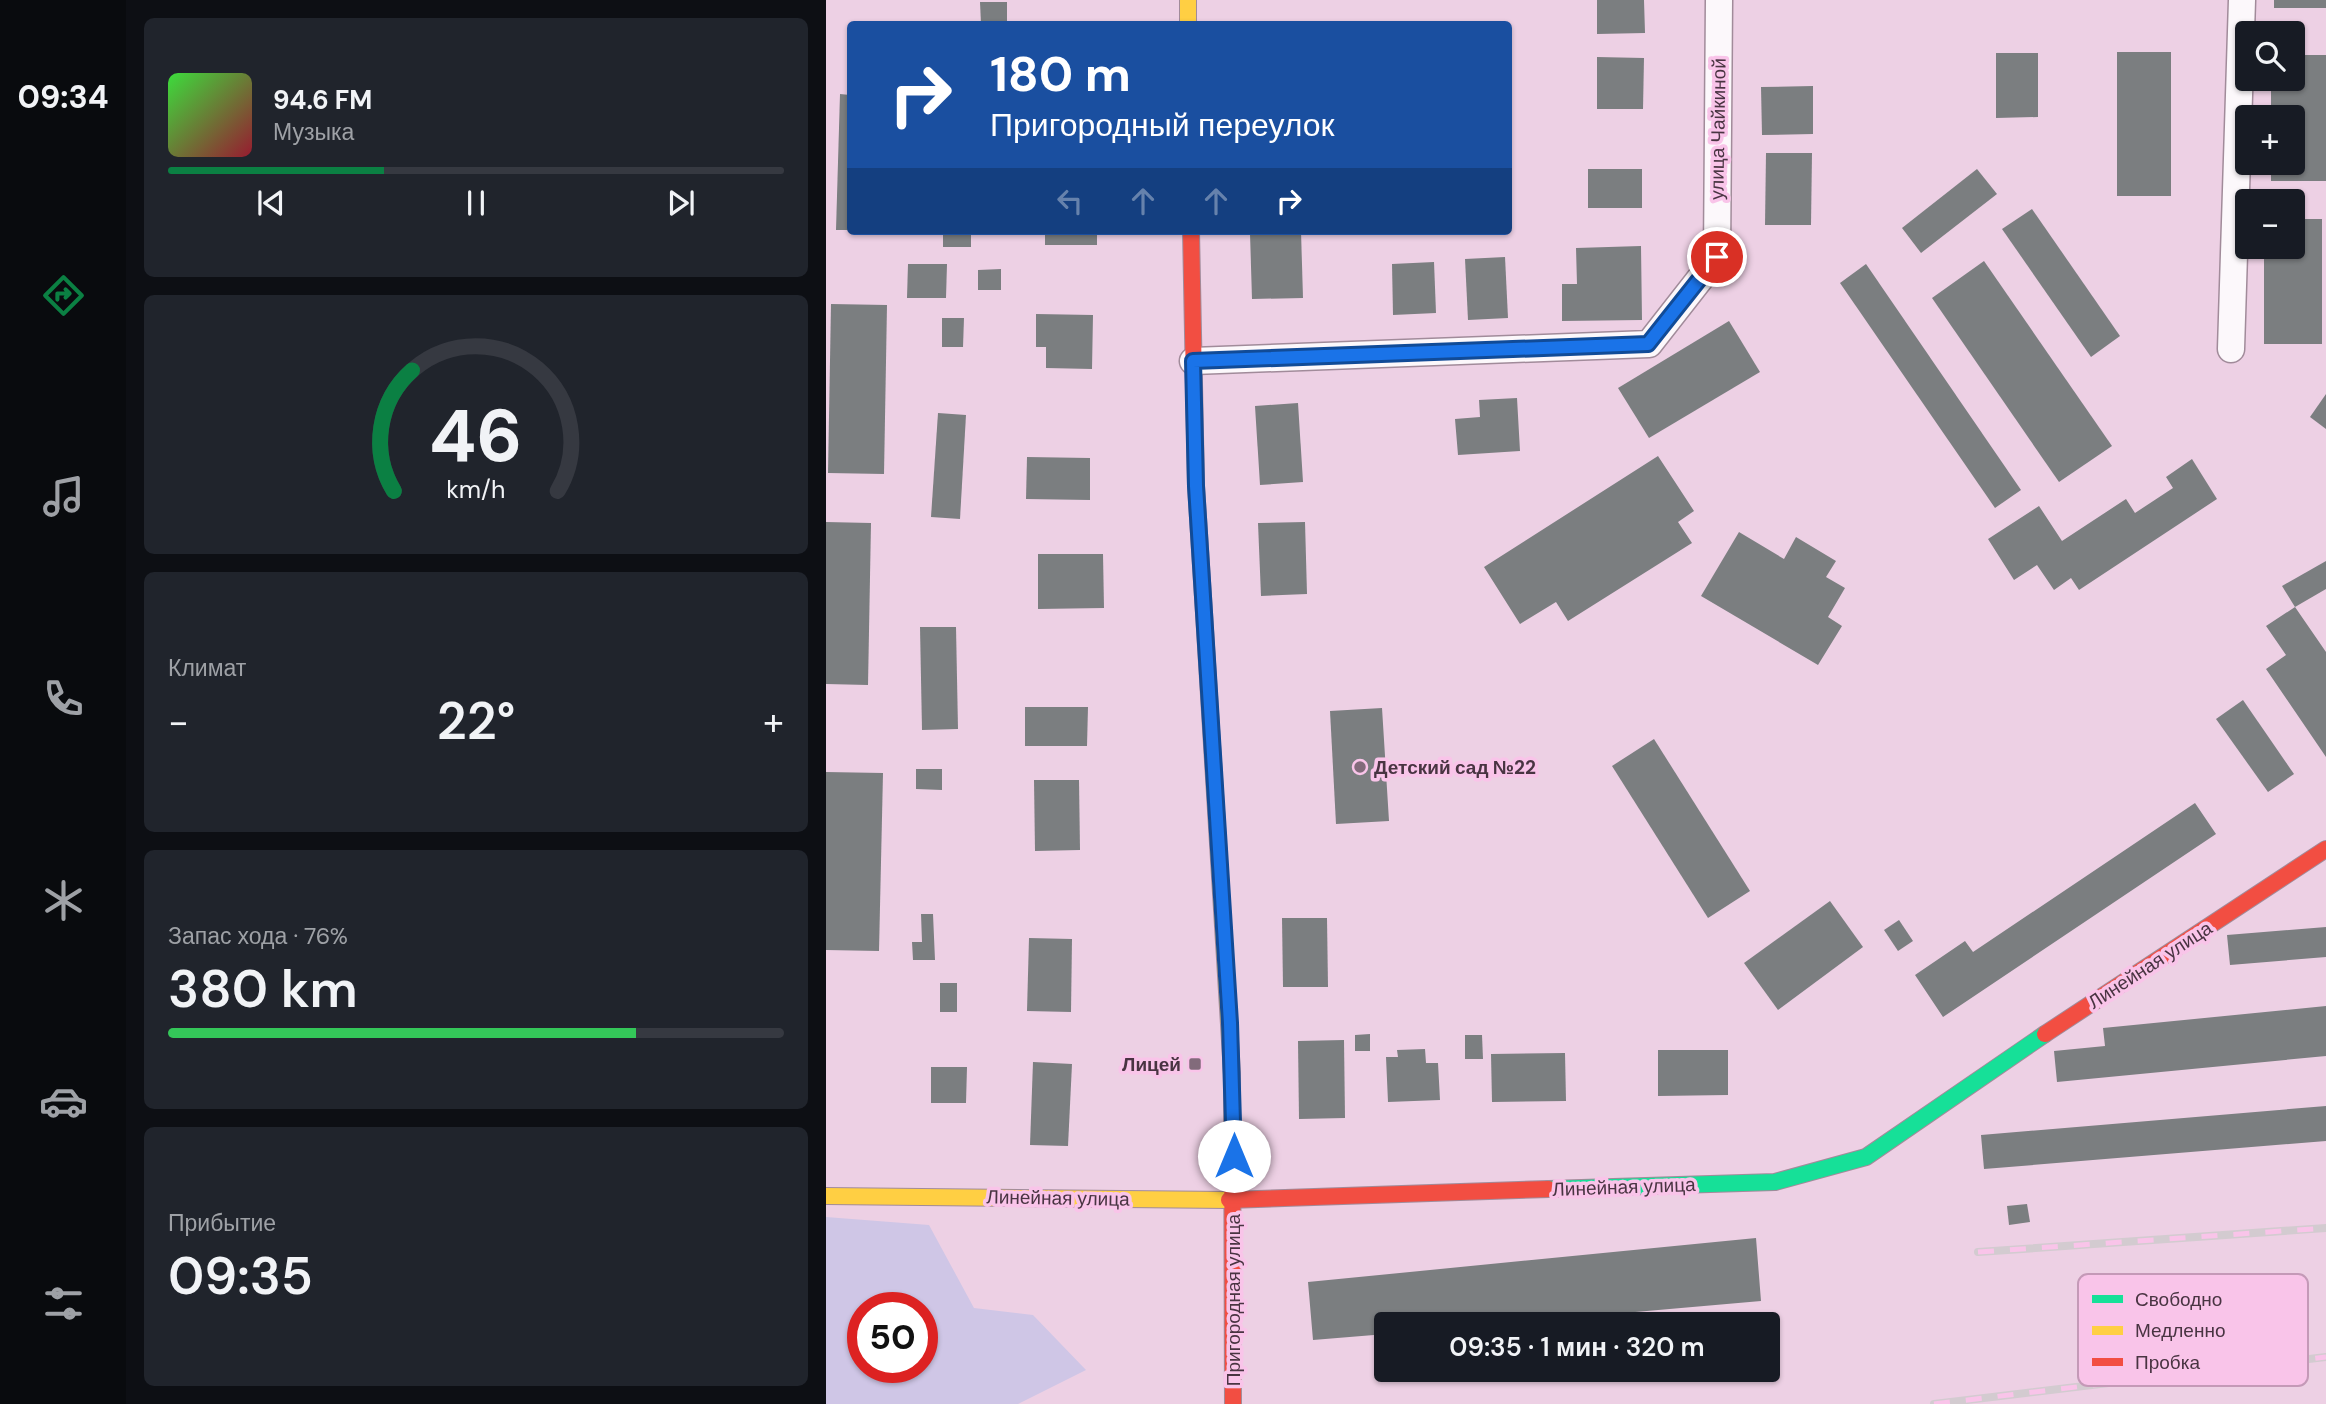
<!DOCTYPE html>
<html lang="ru">
<head>
<meta charset="utf-8">
<style>
	:root { --surface:#171b24; --page:#20242c; --text:#f1f3f6; --muted:#9ea1a6; --line:#363941; --accent:#0b8043 }
	body { margin:0; font-family:"DM Sans",sans-serif; background:var(--page); color:var(--text); height:100vh; display:flex; flex-direction:column; font-size:26px; white-space:nowrap }
	* { box-sizing:border-box; margin:0 }
	p { font-size:23px; color:var(--muted) }
	.icon { flex:none; width:38px; height:38px; fill:none; stroke:currentColor; stroke-width:2; stroke-linecap:round; stroke-linejoin:round }
	.map { position:relative; flex:1; overflow:hidden }
	.panel { display:flex; flex-direction:column; gap:18px; padding:18px; background:#0d0f14; width:700px }
	.panel>* { flex:none }
	.banner { position:absolute; left:21px; top:21px; width:665px; height:214px; border-radius:7px; box-shadow:0 2px 5px #0004; background:#1a4fa0; color:#fff; overflow:hidden }
	.buttons { position:absolute; left:1409px; top:21px; display:grid; gap:14px }
	.buttons a { display:grid; place-items:center; width:70px; height:70px; border-radius:7px; background:var(--surface); box-shadow:0 2px 5px #0004; font-size:35px }
	.speed { position:absolute; left:21px; top:1292px; display:flex; gap:14px; font-size:35px; font-weight:700; text-align:center }
	.speed>* { display:grid; place-content:center; width:91px; height:91px; border-radius:50%; background:var(--surface); box-shadow:0 2px 5px #0004; line-height:1 }
	.speed .limit { border:10px solid #d22; background:#fff; color:#111 }
	.pin { position:absolute; display:grid; place-items:center; width:60px; height:60px; color:#fff; margin:-30px; border:4px solid #fff; border-radius:50%; box-shadow:0 2px 7px #0007 }
	.me { position:absolute; width:77px; margin:-38px; rotate:0deg; stroke-linejoin:round; filter:drop-shadow(0 0 5px #0008) }
	.turn { display:flex; align-items:center; gap:24px; height:147px; padding:0 28px; font-size:32px }
	.turn .icon { width:91px; height:91px; stroke-width:2.5 }
	.turn b { display:block; font-size:49px; line-height:60px }
	.lanes { display:flex; align-items:center; height:66px; padding:0 28px; background:#0003; justify-content:center; gap:35px; direction:ltr }
	.lanes .off { opacity:.35 }
	.big { font-size:52px; font-weight:600; line-height:1.1 }
	.panel .widget { flex:1; display:flex; flex-direction:column; justify-content:center; gap:10px; min-width:0; padding:0 24px; border-radius:10px; background:var(--page) }
	.panel .dial { align-items:center; gap:0 }
	.dial svg { height:182px; overflow:visible; fill:none; stroke:var(--line); stroke-width:7; stroke-linecap:round; text-anchor:middle }
	.dial text { fill:var(--text); stroke:none }
	.song { display:flex; align-items:center; gap:21px }
	.cover { width:84px; height:84px; border-radius:10px; background:linear-gradient(135deg,hsl(120 70% 55%),hsl(350 70% 35%)) }
	.played { height:7px; border-radius:4px; background:linear-gradient(90deg,var(--accent) 35%,var(--line) 35%) }
	.keys { display:flex; justify-content:space-around; direction:ltr }
	.heat { display:flex; justify-content:space-between; align-items:center; font-size:38px; direction:ltr }
	.charge { height:10px; border-radius:5px; background:linear-gradient(90deg,#34c759 76%,var(--line) 0) }
	.trip { position:absolute; left:548px; top:1312px; width:406px; height:70px; border-radius:7px; background:var(--surface); box-shadow:0 2px 5px #0004; font-weight:600; line-height:70px; text-align:center }
	main { display:flex; flex:1; min-height:0 }
	.tabs { display:flex; flex-direction:column; width:126px; justify-content:space-around; align-items:center; background:#090b0e; color:var(--muted) }
	.tabs .icon { width:49px; height:49px }
	.tabs .on { color:var(--accent) }
	.tabs b { font-size:32px; color:var(--text) }
	.map>svg:first-child { display:block }
	.green { fill:#cfc6e6; fill-rule:evenodd }
	.building { fill:#7b7e80 }
	.lines { fill:none; stroke-linecap:round; stroke-linejoin:round }
	.street-casing { stroke:#a18b9a; stroke-width:29 }
	.fast-casing { stroke:#a18b9a; stroke-width:18 }
	.slow-casing { stroke:#a18b9a; stroke-width:18 }
	.jam-casing { stroke:#a18b9a; stroke-width:18 }
	.street { stroke:#fcf8fb; stroke-width:26 }
	.fast { stroke:#16e098; stroke-width:16 }
	.slow { stroke:#ffcf43; stroke-width:16 }
	.jam { stroke:#f24e42; stroke-width:16 }
	.rail-casing { stroke:#d3cbd0; stroke-width:8 }
	.rail { stroke:#f9c4e9; stroke-width:5; stroke-dasharray:16; stroke-linecap:butt }
	.route-casing { stroke:#114b97; stroke-width:18 }
	.route { stroke:#1a73e8; stroke-width:12 }
	.poi-dot { fill:#826b7b; stroke:#f9c4e9; stroke-width:2.5 }
	.labels { text-anchor:middle; dominant-baseline:central; stroke-width:7; stroke-linejoin:round; paint-order:stroke }
	.street-label { font-size:19px; fill:#493442; stroke:#f9c4e9 }
	.poi-label { font-size:19px; font-weight:bold; fill:#493442; stroke:#f9c4e9; text-anchor:start }
	.key { fill:#f9c4e9; stroke:#c499b7; stroke-width:2 }
	.key-label { font-size:19px; fill:#493442 }
</style>
</head>
<body>
<main>
<nav class="tabs">
<b>09:34</b>
<svg class="icon on" aria-label="directions" viewBox="0 0 24 24"><path d="M12 3l9 9-9 9-9-9zM9 14v-3h6M13 9l2 2-2 2"/></svg>
<svg class="icon" aria-label="music" viewBox="0 0 24 24"><path d="M9 18V5l10-2v13"/><circle cx="6" cy="18" r="3"/><circle cx="16" cy="16" r="3"/></svg>
<svg class="icon" aria-label="phone" viewBox="0 0 24 24"><path d="M5 4h4l2 5-3 2q2 4 5 5l2-3 5 2v4C11 20 4 13 5 4z"/></svg>
<svg class="icon" aria-label="climate" viewBox="0 0 24 24"><path d="M12 3v18M4 7l16 10M4 17L20 7"/></svg>
<svg class="icon" aria-label="car" viewBox="0 0 24 24"><path d="M5 17H2v-5l4-1 3-4h7l3 4 3 1v5h-3M9 17h6M6 11h13"/><circle cx="7" cy="17" r="2"/><circle cx="17" cy="17" r="2"/></svg>
<svg class="icon" aria-label="filters" viewBox="0 0 24 24"><path d="M4 7h16M4 17h16"/><circle cx="9" cy="7" r="2"/><circle cx="15" cy="17" r="2"/></svg>
</nav>
<section class="panel">
<div class="widget">
<div class="song"><i class="cover"></i><div><b>94.6 FM</b><p>Музыка</p></div></div>
<div class="played"></div>
<div class="keys"><svg class="icon" aria-label="previous" viewBox="0 0 24 24"><path d="M18 5L8 12l10 7zM5 5v14"/></svg><svg class="icon" aria-label="pause" viewBox="0 0 24 24"><path d="M8 5v14M16 5v14"/></svg><svg class="icon" aria-label="next" viewBox="0 0 24 24"><path d="M6 5l10 7-10 7zM19 5v14"/></svg></div>
</div>
<div class="widget dial"><svg viewBox="0 0 100 80">
<path d="M14 69A42 42 0 1 1 86 69"/>
<path d="M14 69A42 42 0 0 1 22 16" stroke="#0b8043"/>
<text x="50" y="56" font-size="32" font-weight="700">46</text>
<text x="50" y="72" font-size="11">km/h</text>
</svg></div>
<div class="widget"><p>Климат</p>
<div class="heat"><a>−</a><b class="big">22°</b><a>+</a></div>
</div>
<div class="widget"><p>Запас хода · 76%</p><b class="big">380 km</b><div class="charge"></div></div>
<div class="widget"><p>Прибытие</p><b class="big">09:35</b></div>
</section>
<div class="map">
<svg width="1500" height="1404" viewBox="0 0 1500 1404">
	<rect width="100%" height="100%" fill="#edd0e4"/>
	<path class="green" d="M 0,1217 L 103,1225 L 148,1308 L 207,1315 L 260,1370 L 192,1404 L 0,1404 ZM 37,1307 L 96,1307 L 96,1367 L 37,1367 Z"/>
	<g class="building">
		<path d="M 771,0 L 818,0 L 819,33 L 771,34 Z"/>
		<rect x="1448" y="0" width="52" height="8"/>
		<path d="M 154,2 L 181,2 L 181,24 L 155,24 Z"/>
		<rect x="1291" y="52" width="54" height="144"/>
		<path d="M 1170,53 L 1212,53 L 1212,117 L 1170,118 Z"/>
		<path d="M 1466,55 L 1500,55 L 1500,181 L 1445,181 L 1445,163 L 1466,163 L 1466,117 L 1445,117 L 1445,79 L 1466,79 Z"/>
		<path d="M 771,57 L 818,58 L 817,109 L 771,109 Z"/>
		<path d="M 987,86 L 987,134 L 936,135 L 935,87 Z"/>
		<path d="M 14,94 L 24,95 L 24,230 L 10,230 Z"/>
		<path d="M 940,153 L 986,153 L 985,225 L 939,225 Z"/>
		<rect x="762" y="169" width="54" height="39"/>
		<path d="M 1151,169 L 1171,194 L 1095,253 L 1076,228 Z"/>
		<path d="M 1206,209 L 1294,336 L 1265,357 L 1176,229 Z"/>
		<path d="M 1466,219 L 1496,219 L 1496,344 L 1438,344 L 1438,247 L 1466,247 Z"/>
		<rect x="117" y="231" width="28" height="16"/>
		<rect x="219" y="231" width="52" height="14"/>
		<path d="M 475,231 L 477,298 L 426,299 L 424,233 Z"/>
		<path d="M 815,246 L 816,320 L 736,321 L 736,284 L 751,284 L 750,248 Z"/>
		<path d="M 679,257 L 682,318 L 642,320 L 639,259 Z"/>
		<path d="M 1158,261 L 1286,446 L 1233,482 L 1106,298 Z"/>
		<path d="M 608,262 L 610,313 L 567,315 L 566,264 Z"/>
		<path d="M 82,264 L 121,264 L 120,298 L 81,298 Z"/>
		<path d="M 1040,264 L 1195,490 L 1169,508 L 1014,283 Z"/>
		<path d="M 175,269 L 175,290 L 152,290 L 152,270 Z"/>
		<path d="M 5,304 L 61,305 L 58,474 L 2,473 Z"/>
		<path d="M 210,314 L 267,315 L 266,369 L 220,368 L 220,347 L 210,347 Z"/>
		<path d="M 116,318 L 138,318 L 137,347 L 116,347 Z"/>
		<path d="M 903,321 L 934,372 L 823,438 L 792,388 Z"/>
		<path d="M 1500,394 L 1500,429 L 1484,417 Z"/>
		<path d="M 691,398 L 694,451 L 632,455 L 629,419 L 654,417 L 653,400 Z"/>
		<path d="M 472,403 L 477,482 L 434,485 L 429,406 Z"/>
		<path d="M 112,413 L 140,415 L 134,519 L 105,517 Z"/>
		<path d="M 832,456 L 868,511 L 852,522 L 866,543 L 742,621 L 730,602 L 694,624 L 658,567 Z"/>
		<path d="M 201,457 L 264,458 L 264,500 L 200,499 Z"/>
		<path d="M 1366,459 L 1391,499 L 1253,590 L 1245,578 L 1228,590 L 1211,565 L 1188,580 L 1162,539 L 1213,506 L 1236,541 L 1300,499 L 1309,513 L 1347,488 L 1340,477 Z"/>
		<path d="M 0,522 L 45,523 L 42,685 L 0,684 Z"/>
		<path d="M 479,522 L 481,594 L 435,596 L 432,523 Z"/>
		<path d="M 913,532 L 958,559 L 970,537 L 1010,561 L 1000,577 L 1019,588 L 1002,617 L 1016,626 L 992,665 L 875,596 Z"/>
		<path d="M 212,554 L 277,554 L 278,608 L 212,609 Z"/>
		<path d="M 1500,561 L 1500,589 L 1469,607 L 1456,586 Z"/>
		<path d="M 1469,607 L 1500,652 L 1500,757 L 1440,669 L 1460,655 L 1440,626 Z"/>
		<path d="M 94,627 L 130,627 L 132,729 L 96,730 Z"/>
		<path d="M 1417,700 L 1468,774 L 1442,792 L 1390,719 Z"/>
		<path d="M 199,707 L 262,707 L 261,746 L 199,746 Z"/>
		<path d="M 556,708 L 563,821 L 510,824 L 504,711 Z"/>
		<path d="M 828,739 L 924,891 L 882,918 L 786,766 Z"/>
		<path d="M 90,769 L 116,769 L 116,790 L 90,789 Z"/>
		<path d="M 0,772 L 57,773 L 53,951 L 0,950 Z"/>
		<path d="M 208,780 L 253,780 L 254,850 L 209,851 Z"/>
		<path d="M 1369,803 L 1390,834 L 1117,1017 L 1089,975 L 1139,941 L 1147,952 Z"/>
		<path d="M 1004,901 L 1037,947 L 952,1010 L 918,963 Z"/>
		<path d="M 95,914 L 107,914 L 109,960 L 87,960 L 86,942 L 96,942 Z"/>
		<path d="M 456,918 L 501,918 L 502,987 L 457,987 Z"/>
		<path d="M 1073,920 L 1087,941 L 1072,951 L 1058,930 Z"/>
		<path d="M 1500,927 L 1500,957 L 1404,965 L 1401,935 Z"/>
		<path d="M 203,938 L 246,939 L 245,1012 L 201,1011 Z"/>
		<rect x="114" y="983" width="17" height="29"/>
		<path d="M 1500,1006 L 1500,1056 L 1231,1082 L 1228,1051 L 1279,1046 L 1277,1028 Z"/>
		<path d="M 544,1034 L 544,1051 L 529,1051 L 529,1035 Z"/>
		<path d="M 639,1035 L 656,1035 L 657,1059 L 639,1059 Z"/>
		<path d="M 518,1040 L 519,1118 L 473,1119 L 472,1041 Z"/>
		<path d="M 599,1049 L 600,1063 L 612,1063 L 614,1100 L 562,1102 L 560,1057 L 572,1057 L 571,1050 Z"/>
		<path d="M 832,1050 L 902,1050 L 902,1095 L 832,1096 Z"/>
		<path d="M 739,1053 L 740,1101 L 666,1102 L 665,1054 Z"/>
		<path d="M 207,1062 L 246,1064 L 242,1146 L 204,1145 Z"/>
		<path d="M 105,1067 L 141,1067 L 140,1103 L 105,1103 Z"/>
		<path d="M 1500,1106 L 1500,1141 L 1158,1169 L 1155,1135 Z"/>
		<path d="M 1201,1204 L 1204,1222 L 1183,1225 L 1181,1206 Z"/>
		<path d="M 930,1238 L 935,1301 L 662,1325 L 560,1325 L 560,1334 L 487,1340 L 482,1282 Z"/>
	</g>
	<g class="lines">
		<g class="street-casing">
			<g id="street">
				<path d="M 1405,349 L 1416,0"/>
				<path d="M 367,361 L 823,344 L 891,257 L 893,0"/>
			</g>
		</g>
		<g class="fast-casing">
			<path id="fast" d="M 723,1189 L 949,1182 L 1040,1157 L 1219,1034"/>
		</g>
		<g class="slow-casing">
			<g id="slow">
				<path d="M 362,0 L 362,24"/>
				<path d="M 378,613 L 406,1074"/>
				<path d="M 0,1196 L 403,1200"/>
			</g>
		</g>
		<g class="jam-casing">
			<g id="jam">
				<path d="M 365,231 L 370,486 L 378,613"/>
				<path d="M 1219,1034 L 1500,849"/>
				<path d="M 406,1074 L 407,1404"/>
				<path d="M 403,1200 L 723,1189"/>
			</g>
		</g>
		<use href="#street" class="street"/>
		<use href="#fast" class="fast"/>
		<use href="#slow" class="slow"/>
		<use href="#jam" class="jam"/>
		<g class="rail-casing">
			<g id="rail">
				<path d="M 1152,1252 L 1500,1228"/>
				<path d="M 1108,1404 L 1500,1357"/>
			</g>
		</g>
		<use href="#rail" class="rail"/>
	</g>
	<g class="lines">
		<g class="route-casing">
			<path id="route" d="M 408,1156 L 404,1023 L 370,486 L 367,361 L 822,344 L 891,257"/>
		</g>
		<use href="#route" class="route"/>
	</g>
	<g class="poi-dot">
		<circle cx="534" cy="767" r="7"/>
		<rect x="362" y="1057" width="14" height="14" rx="3.5"/>
	</g>
	<g class="labels">
		<g class="street-label">
			<text transform="translate(892 129) rotate(-89)">улица Чайкиной</text>
			<text transform="translate(1324 965) rotate(-33)">Линейная улица</text>
			<text transform="translate(798 1187) rotate(-2)">Линейная улица</text>
			<text transform="translate(232 1198) rotate(1)">Линейная улица</text>
			<text transform="translate(407 1300) rotate(-90)">Пригородная улица</text>
		</g>
		<g class="poi-label">
			<text x="548" y="767">Детский сад №22</text>
			<text x="355" y="1064" text-anchor="end">Лицей</text>
		</g>
	</g>
	<rect x="1252" y="1274" width="230" height="112" rx="10" class="key"/>
	<rect x="1266" y="1295" width="31" height="8" fill="#16e098"/>
	<rect x="1266" y="1326" width="31" height="9" fill="#ffcf43"/>
	<rect x="1266" y="1358" width="31" height="8" fill="#f24e42"/>
	<g class="key-label">
		<text x="1309" y="1306">Свободно</text>
		<text x="1309" y="1337">Медленно</text>
		<text x="1309" y="1369">Пробка</text>
	</g>
</svg>
<div class="buttons">
<a><svg class="icon" aria-label="search" viewBox="0 0 24 24"><circle cx="10" cy="10" r="6"/><path d="M15 15l6 6"/></svg></a>
<a>+</a>
<a>−</a>
</div>
<div class="speed"><div class="limit">50</div></div>
<div class="pin" style="left:891px;top:257px;background:#d93025"><svg class="icon" aria-label="arrive" viewBox="0 0 24 24"><path d="M6 21V4h12l-3 4 3 4H6"/></svg></div>
<svg class="me" style="left:408px;top:1156px" viewBox="-20 -20 40 40"><circle r="19" fill="#fff"/><path d="M0-13L10 11 0 6-10 11z" fill="#1a73e8"/></svg>
<div class="trip">09:35 · 1 мин · 320 m</div>
<div class="banner">
<div class="turn"><svg class="icon" aria-label="right" viewBox="0 0 24 24"><path d="M7 20v-9h11M14 6l5 5-5 5"/></svg><div><b>180 m</b>Пригородный переулок</div></div>
<div class="lanes"><svg class="icon off" aria-label="left" viewBox="0 0 24 24"><path d="M17 20v-9H6M10 6l-5 5 5 5"/></svg><svg class="icon off" aria-label="ahead" viewBox="0 0 24 24"><path d="M12 20V5M6 11l6-6 6 6"/></svg><svg class="icon off" aria-label="ahead" viewBox="0 0 24 24"><path d="M12 20V5M6 11l6-6 6 6"/></svg><svg class="icon" aria-label="right" viewBox="0 0 24 24"><path d="M7 20v-9h11M14 6l5 5-5 5"/></svg></div>
</div>
</div>
</main>
</body>
</html>
